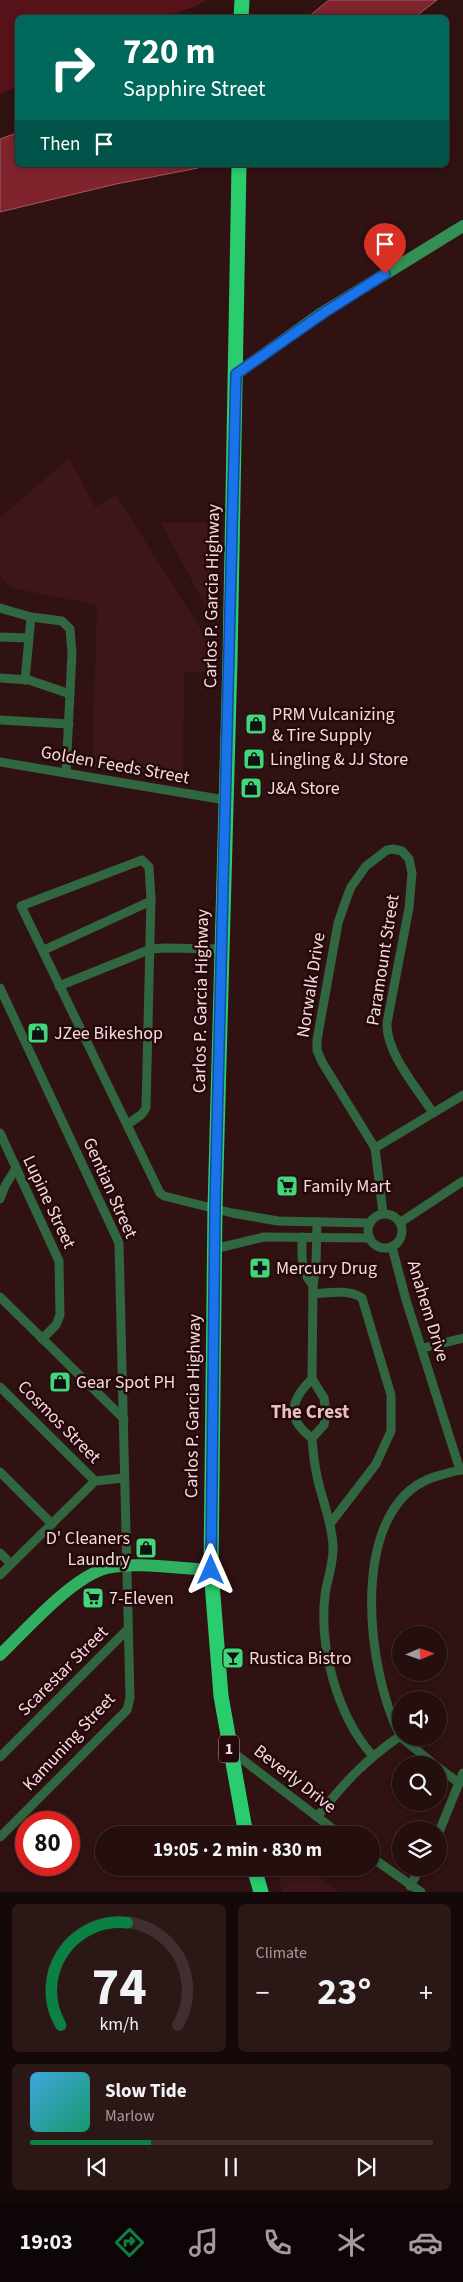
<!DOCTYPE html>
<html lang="en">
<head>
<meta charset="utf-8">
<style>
	:root { --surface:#240e0e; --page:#2c1717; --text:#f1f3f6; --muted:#a39c9e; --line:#412e2e; --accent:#0b8043 }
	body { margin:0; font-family:"Source Sans 3",sans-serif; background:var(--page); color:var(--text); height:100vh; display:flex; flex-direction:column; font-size:19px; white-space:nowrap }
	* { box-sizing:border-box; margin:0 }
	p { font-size:16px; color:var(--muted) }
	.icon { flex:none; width:28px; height:28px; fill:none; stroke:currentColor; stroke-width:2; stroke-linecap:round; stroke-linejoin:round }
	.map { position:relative; height:1892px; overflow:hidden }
	.details { display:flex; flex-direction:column; gap:12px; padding:12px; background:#140808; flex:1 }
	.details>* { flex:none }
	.top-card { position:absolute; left:15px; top:15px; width:434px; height:152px; border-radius:8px; box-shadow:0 2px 8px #0003,0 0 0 1px var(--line); background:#00695c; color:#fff; overflow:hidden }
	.needle { width:32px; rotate:88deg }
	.fabs { position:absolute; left:392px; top:1626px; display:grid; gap:10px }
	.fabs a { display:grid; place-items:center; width:55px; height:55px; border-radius:50%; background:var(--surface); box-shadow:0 2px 8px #0003,0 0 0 1px var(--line); font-size:25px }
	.speed { position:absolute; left:15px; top:1811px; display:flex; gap:10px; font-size:25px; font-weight:700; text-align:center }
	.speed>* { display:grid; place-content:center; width:65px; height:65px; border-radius:50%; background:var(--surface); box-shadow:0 2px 8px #0003,0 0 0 1px var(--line); line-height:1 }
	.speed .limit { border:8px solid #d22; background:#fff; color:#111 }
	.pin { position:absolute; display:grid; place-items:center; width:42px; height:42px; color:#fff; margin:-51px -21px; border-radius:50% 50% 50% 0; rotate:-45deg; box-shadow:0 0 5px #0007 }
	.pin .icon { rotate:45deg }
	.me { position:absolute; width:55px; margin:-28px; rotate:0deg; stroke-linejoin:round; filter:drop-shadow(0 0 4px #0008) }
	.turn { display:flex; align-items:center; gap:18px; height:105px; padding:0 25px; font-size:22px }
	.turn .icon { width:65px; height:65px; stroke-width:2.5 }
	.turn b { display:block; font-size:35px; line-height:42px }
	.then { display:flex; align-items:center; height:48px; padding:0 25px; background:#0003; gap:10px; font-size:19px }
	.big { font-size:38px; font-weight:700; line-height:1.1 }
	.details .widget { flex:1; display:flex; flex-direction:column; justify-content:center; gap:8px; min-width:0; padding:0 18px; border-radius:8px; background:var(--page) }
	.details .dial { align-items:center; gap:0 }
	.dial svg { height:130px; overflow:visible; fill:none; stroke:var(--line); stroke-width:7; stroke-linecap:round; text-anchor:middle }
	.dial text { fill:var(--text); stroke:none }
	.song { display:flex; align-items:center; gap:15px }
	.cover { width:60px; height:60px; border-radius:8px; background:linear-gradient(135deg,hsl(200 70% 55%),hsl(160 70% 35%)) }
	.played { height:5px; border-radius:2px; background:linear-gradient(90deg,var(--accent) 30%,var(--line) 30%) }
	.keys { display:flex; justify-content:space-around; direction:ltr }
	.heat { display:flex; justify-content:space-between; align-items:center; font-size:28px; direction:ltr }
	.details .tiles { flex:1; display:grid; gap:12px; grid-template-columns:1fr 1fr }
	.widget:last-child { grid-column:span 2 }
	.trip { position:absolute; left:95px; top:1826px; width:285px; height:50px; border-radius:25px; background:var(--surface); box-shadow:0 2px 8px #0003,0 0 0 1px var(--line); font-weight:700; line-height:50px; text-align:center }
	.tabs { display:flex; height:80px; justify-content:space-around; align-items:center; background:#0e0606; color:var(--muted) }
	.tabs .icon { width:35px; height:35px }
	.tabs .current { color:var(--accent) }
	.tabs b { font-size:22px; color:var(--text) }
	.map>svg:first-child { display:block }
	.built { fill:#3c1618 }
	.green { fill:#57121a }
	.water { fill:#7f232d; stroke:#a25b62 }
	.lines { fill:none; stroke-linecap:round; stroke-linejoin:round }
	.street { stroke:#306640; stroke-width:9 }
	.secondary { stroke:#338f53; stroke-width:12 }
	.primary { stroke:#30b061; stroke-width:12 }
	.highway { stroke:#29cd6e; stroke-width:15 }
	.route-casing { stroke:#114b97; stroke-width:12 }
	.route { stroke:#1a73e8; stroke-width:9 }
	.labels { text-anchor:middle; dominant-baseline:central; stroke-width:5; stroke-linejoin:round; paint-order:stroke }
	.shield { fill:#25080b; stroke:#b59d9d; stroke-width:1 }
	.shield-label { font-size:16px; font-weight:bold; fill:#f3dddc }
	.street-label { font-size:18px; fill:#f3dddc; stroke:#25080b }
	.poi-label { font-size:18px; fill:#f3dddc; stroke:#25080b; text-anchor:start }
	.neighbourhood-label { font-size:19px; font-weight:bold; fill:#e9bebe; stroke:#25080b }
</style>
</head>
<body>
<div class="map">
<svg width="463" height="1892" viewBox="0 0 463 1892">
	<rect width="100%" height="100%" fill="#301213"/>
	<g class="built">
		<path d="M 69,458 L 95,507 L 116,495 L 209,642 L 209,672 L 184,672 L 183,782 L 92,767 L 97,605 L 11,588 L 0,576 L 0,518 Z"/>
		<path d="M 161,523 L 215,523 L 211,616 Z"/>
		<path d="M 277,1868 L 309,1868 L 338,1892 L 282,1892 Z"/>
	</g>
	<path class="green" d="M 0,0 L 206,0 L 194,7 L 163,17 L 18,18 L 17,86 L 0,94 Z"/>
	<g class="water">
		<path d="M 329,0 L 437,0 L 415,17 L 308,17 Z"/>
		<path d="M 17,133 L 18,165 L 204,165 L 198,168 L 116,184 L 0,212 L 0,139 Z"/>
	</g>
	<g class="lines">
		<g class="street">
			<path d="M 0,608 L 31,617 L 62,621 L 70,629 L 72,653 L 66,773"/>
			<path d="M 0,637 L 28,638"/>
			<path d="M 0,678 L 29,680 L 70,694"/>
			<path d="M 25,680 L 31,617"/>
			<path d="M 0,720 L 69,724"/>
			<path d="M 0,762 L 225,800"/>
			<path d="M 44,950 L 151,901"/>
			<path d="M 59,986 L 151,949 L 165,948 L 221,949"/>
			<path d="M 0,988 L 119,1243 L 130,1698 L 127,1710 L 0,1837"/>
			<path d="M 127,1125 L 142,1114 L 146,1108 L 151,899 L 149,867 L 142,860 L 21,906 L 160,1193 L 164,1196 L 232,1213 L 278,1221 L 370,1223"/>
			<path d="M 0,1133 L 59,1261 L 60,1315 L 56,1325 L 42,1339"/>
			<path d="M 375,1148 L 463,1095"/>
			<path d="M 0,1199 L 5,1186 L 16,1168"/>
			<path d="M 383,1213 L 375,1148 L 322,1062 L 317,1050 L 317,1040 L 338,923 L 346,900 L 351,887 L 366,866 L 387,850 L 393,849 L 402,851 L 409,859 L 412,873 L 409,908 L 387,1023 C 386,1053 417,1088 433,1113"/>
			<circle cx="385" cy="1231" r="17"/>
			<path d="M 401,1222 L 463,1181"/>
			<path d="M 302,1237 C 302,1256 300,1271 313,1285"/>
			<path d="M 392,1247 L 406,1300 L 460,1470"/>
			<path d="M 214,1249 L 264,1237 L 370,1238"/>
			<path d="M 313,1294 C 328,1293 349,1289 362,1298 L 391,1395 L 391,1431 L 376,1464 L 330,1524"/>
			<path d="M 0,1297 L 124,1419"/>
			<path d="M 423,1348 L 463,1338"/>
			<path d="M 312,1379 C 290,1400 286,1419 312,1438 C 313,1451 314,1464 317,1476 C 322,1500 332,1522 333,1546 C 334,1563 327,1579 325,1595 C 319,1648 337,1715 372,1755"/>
			<path d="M 0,1387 L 95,1481"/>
			<path d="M 312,1438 L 324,1425 L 326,1412 L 324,1398 L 312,1379 L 313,1285 L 316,1265 L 317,1222"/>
			<path d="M 0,1472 L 52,1524"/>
			<path d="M 0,1553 L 11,1564"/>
			<path d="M 0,1575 L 95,1481 L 124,1478"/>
			<path d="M 401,1737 C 366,1672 345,1498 441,1475 C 448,1473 456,1470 463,1470"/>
			<path d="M 402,1738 L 435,1765"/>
			<path d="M 230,1750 L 341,1835"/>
			<path d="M 0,1757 L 128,1629"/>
			<path d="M 439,1768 L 459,1783"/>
			<path d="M 317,1817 C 345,1782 363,1762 400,1736"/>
			<path d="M 439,1832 L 463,1773"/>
			<path d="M 371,1857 L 421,1892"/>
			<path d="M 410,1886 L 420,1868"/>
		</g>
		<path class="secondary" d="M 236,374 L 322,313 L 463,226"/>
		<path class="primary" d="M 0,1655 C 25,1631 73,1576 107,1568 C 135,1561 180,1569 211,1570"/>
		<g class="highway">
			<path d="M 241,18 L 242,0"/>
			<path d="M 239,165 L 230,661 L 215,1208 L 211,1570 L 221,1696 L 246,1835"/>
			<path d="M 254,1868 L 261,1892"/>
		</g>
	</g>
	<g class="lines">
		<g class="route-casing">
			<path id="route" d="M 211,1570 L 215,1208 L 236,374 L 322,314 L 385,274"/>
		</g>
		<use href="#route" class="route"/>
	</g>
	<defs>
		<g id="shop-square" transform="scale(1.125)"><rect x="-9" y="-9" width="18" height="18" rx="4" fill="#43d77b" stroke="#25080b"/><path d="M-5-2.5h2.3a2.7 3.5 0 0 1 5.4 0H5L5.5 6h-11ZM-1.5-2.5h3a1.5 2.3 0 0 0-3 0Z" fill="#111"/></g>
		<g id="supermarket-square" transform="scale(1.125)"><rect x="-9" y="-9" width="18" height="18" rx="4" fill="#43d77b" stroke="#25080b"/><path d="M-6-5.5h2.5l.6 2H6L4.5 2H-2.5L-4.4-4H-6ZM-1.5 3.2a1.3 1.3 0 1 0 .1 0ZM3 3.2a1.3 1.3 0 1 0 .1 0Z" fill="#111"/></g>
		<g id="pharmacy-square" transform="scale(1.125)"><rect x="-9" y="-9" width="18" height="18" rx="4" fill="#43d77b" stroke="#25080b"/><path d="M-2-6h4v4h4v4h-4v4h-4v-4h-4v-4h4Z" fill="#111"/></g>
		<g id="bar-square" transform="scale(1.125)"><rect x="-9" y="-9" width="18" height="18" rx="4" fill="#43d77b" stroke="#25080b"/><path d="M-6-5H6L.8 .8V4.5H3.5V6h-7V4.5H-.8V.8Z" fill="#111"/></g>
	</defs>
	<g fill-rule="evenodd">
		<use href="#shop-square" x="256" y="724"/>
		<use href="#shop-square" x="254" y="759"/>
		<use href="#shop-square" x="251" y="788"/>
		<use href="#shop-square" x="38" y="1033"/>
		<use href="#supermarket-square" x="287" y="1186"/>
		<use href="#pharmacy-square" x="260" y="1268"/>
		<use href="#shop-square" x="60" y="1382"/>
		<use href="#shop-square" x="146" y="1548"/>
		<use href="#supermarket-square" x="93" y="1598"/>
		<use href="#bar-square" x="233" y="1658"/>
	</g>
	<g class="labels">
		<rect class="shield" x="219" y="1735.5" width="20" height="27" rx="4"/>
		<g class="shield-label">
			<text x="229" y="1749">1</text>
		</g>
		<g class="street-label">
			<text transform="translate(212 596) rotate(-89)">Carlos P. Garcia Highway</text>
			<text transform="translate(115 765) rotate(10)">Golden Feeds Street</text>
			<text transform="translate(383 960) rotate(-81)">Paramount Street</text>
			<text transform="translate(311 985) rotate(-81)">Norwalk Drive</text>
			<text transform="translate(201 1001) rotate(-89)">Carlos P. Garcia Highway</text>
			<text transform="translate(110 1188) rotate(66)">Gentian Street</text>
			<text transform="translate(49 1202) rotate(65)">Lupine Street</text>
			<text transform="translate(428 1311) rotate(73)">Anahem Drive</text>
			<text transform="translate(193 1406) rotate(-89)">Carlos P. Garcia Highway</text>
			<text transform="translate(59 1422) rotate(45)">Cosmos Street</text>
			<text transform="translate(63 1671) rotate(-45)">Scarestar Street</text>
			<text transform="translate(69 1742) rotate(-47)">Kamuning Street</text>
			<text transform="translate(295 1779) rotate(38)">Beverly Drive</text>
		</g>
		<g class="poi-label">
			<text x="272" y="714">PRM Vulcanizing<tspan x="272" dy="21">&amp; Tire Supply</tspan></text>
			<text x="270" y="759">Lingling &amp; JJ Store</text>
			<text x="267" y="788">J&amp;A Store</text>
			<text x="54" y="1033">JZee Bikeshop</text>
			<text x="303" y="1186">Family Mart</text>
			<text x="276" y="1268">Mercury Drug</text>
			<text x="76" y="1382">Gear Spot PH</text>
			<text x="130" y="1538" text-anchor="end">D' Cleaners<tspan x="130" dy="21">Laundry</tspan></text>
			<text x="109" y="1598">7-Eleven</text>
			<text x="249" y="1658">Rustica Bistro</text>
		</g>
		<g class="neighbourhood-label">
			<text x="310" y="1412">The Crest</text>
		</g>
	</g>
</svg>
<div class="fabs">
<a><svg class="needle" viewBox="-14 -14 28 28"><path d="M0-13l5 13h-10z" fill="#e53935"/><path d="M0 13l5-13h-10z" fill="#a39c9e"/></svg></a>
<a><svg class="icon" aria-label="sound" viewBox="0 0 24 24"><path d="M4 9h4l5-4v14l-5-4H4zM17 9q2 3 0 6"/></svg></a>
<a><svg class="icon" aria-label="search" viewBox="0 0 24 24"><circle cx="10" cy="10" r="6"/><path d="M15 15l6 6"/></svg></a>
<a><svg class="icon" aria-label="layers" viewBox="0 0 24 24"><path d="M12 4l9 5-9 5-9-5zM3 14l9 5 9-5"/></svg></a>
</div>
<div class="speed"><div class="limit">80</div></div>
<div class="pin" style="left:385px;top:274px;background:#d93025"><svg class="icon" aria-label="arrive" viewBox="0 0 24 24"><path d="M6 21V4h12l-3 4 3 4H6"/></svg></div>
<svg class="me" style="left:211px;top:1570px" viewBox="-20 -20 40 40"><path d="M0-17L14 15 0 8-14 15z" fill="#1a73e8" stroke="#fff" stroke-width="4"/></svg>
<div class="trip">19:05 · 2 min · 830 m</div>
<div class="top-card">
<div class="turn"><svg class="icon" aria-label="right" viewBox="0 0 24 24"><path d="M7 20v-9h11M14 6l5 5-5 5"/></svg><div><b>720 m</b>Sapphire Street</div></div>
<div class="then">Then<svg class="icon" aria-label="arrive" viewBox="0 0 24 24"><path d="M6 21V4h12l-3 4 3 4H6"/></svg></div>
</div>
</div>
<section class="details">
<div class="tiles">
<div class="widget dial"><svg viewBox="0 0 100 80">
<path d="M14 69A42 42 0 1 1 86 69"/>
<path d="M14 69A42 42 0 0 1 55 6" stroke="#0b8043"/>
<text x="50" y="56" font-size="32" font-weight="700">74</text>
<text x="50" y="72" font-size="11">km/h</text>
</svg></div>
<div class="widget"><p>Climate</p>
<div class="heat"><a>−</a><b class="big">23°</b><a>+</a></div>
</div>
<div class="widget">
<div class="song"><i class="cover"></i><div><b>Slow Tide</b><p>Marlow</p></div></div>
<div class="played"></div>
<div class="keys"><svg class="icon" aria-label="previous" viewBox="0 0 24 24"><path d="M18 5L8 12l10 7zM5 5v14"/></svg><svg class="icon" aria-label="pause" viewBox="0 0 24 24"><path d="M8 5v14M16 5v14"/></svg><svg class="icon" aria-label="next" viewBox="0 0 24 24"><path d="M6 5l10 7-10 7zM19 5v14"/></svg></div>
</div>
</div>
</section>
<nav class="tabs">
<b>19:03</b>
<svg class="icon current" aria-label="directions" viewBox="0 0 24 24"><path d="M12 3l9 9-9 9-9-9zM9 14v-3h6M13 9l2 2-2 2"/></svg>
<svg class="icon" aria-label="music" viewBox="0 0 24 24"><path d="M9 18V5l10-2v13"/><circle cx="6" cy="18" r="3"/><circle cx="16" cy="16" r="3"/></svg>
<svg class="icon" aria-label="phone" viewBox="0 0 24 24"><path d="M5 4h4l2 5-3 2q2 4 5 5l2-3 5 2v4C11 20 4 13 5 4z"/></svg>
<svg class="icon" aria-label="climate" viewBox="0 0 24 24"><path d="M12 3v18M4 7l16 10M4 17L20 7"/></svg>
<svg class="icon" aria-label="car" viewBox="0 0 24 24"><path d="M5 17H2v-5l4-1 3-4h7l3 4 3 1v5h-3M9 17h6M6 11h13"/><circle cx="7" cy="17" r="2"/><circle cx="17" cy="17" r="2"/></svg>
</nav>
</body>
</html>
